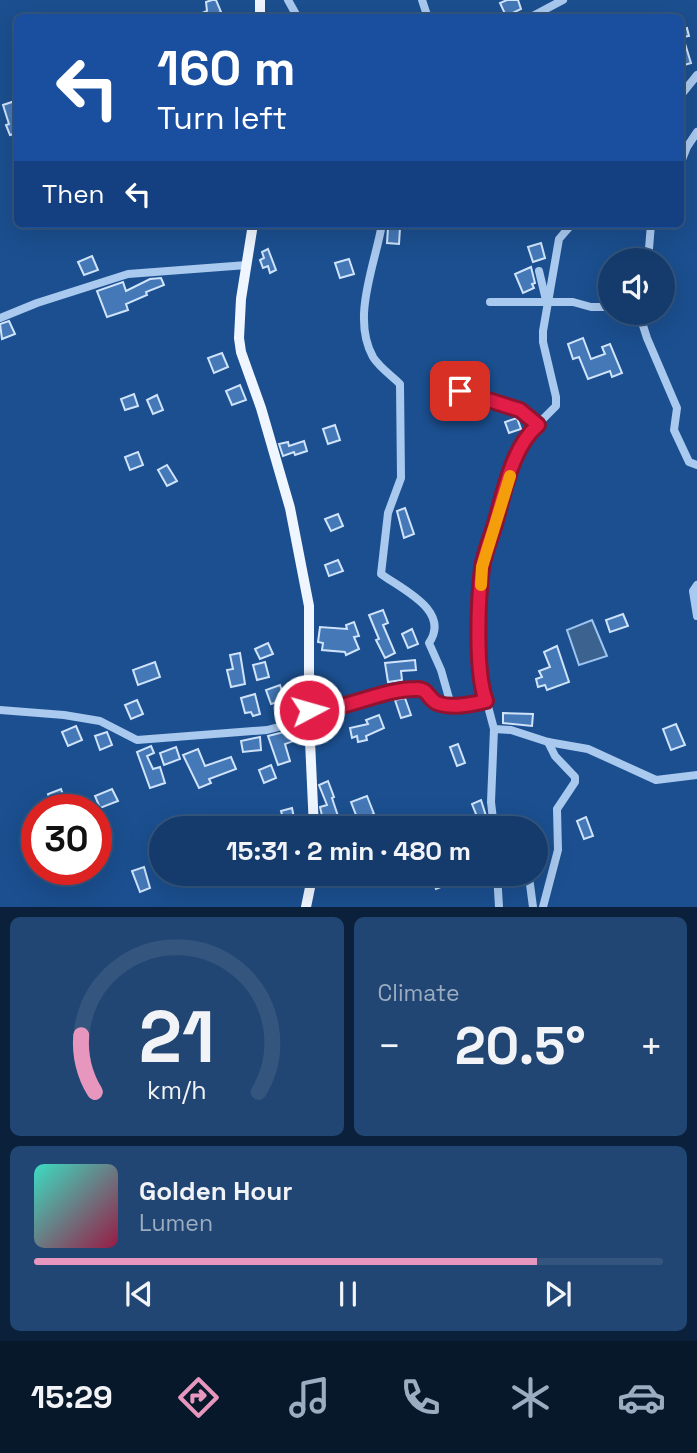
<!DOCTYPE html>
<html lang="en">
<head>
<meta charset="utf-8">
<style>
	:root { --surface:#143b6b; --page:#214673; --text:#f1f3f6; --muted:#9dadc1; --line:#33557e; --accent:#e797bd }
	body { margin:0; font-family:"Space Grotesk",sans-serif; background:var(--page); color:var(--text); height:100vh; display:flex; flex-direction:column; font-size:26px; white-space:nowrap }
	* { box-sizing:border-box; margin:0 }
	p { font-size:23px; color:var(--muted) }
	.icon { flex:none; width:38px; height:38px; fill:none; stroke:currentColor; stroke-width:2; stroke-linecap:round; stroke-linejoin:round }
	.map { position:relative; height:907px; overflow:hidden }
	.side { display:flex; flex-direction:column; gap:10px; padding:10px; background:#0b203b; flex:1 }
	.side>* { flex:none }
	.hud { position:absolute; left:14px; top:14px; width:670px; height:214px; border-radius:10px; box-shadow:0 7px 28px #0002,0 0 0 2px var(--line); background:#1a4fa0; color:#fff; overflow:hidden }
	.controls { position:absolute; left:598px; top:248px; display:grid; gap:14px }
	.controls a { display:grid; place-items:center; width:77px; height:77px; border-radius:50%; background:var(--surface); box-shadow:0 7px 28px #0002,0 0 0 2px var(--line); font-size:35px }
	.speed { position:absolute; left:21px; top:794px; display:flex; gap:14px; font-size:35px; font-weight:700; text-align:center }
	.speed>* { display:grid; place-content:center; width:91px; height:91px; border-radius:50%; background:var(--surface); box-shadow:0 7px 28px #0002,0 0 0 2px var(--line); line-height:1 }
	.speed .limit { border:10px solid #d22; background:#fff; color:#111 }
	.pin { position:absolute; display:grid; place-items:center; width:60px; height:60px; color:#fff; margin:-30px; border-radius:14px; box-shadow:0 4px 10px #0006 }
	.me { position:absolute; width:77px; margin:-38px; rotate:84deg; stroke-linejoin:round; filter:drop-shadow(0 0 5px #0008) }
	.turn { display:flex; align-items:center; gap:24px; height:147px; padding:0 28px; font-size:32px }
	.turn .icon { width:91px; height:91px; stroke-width:2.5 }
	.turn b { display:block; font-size:49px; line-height:60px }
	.then { display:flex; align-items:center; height:66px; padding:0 28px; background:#0003; gap:14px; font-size:26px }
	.big { font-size:52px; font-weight:600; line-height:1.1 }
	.side .widget { flex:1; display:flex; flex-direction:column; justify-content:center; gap:10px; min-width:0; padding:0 24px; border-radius:10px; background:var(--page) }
	.side .dial { align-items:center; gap:0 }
	.dial svg { height:182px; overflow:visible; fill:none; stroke:var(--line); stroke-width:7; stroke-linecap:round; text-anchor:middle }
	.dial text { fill:var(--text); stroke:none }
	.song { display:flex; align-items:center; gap:21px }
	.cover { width:84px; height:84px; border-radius:10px; background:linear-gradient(135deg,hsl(170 70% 55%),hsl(340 70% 35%)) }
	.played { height:7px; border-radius:4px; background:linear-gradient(90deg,var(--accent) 80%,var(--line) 80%) }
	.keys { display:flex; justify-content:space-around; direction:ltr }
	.heat { display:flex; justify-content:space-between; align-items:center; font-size:38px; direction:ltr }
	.side .tiles { flex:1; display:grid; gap:10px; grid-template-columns:1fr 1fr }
	.widget:last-child { grid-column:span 2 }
	.trip { position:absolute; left:149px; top:816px; width:399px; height:70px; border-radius:35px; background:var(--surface); box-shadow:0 7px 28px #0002,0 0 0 2px var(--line); font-weight:600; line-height:70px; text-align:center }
	.tabs { display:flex; height:112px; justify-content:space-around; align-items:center; background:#08182b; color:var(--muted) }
	.tabs .icon { width:49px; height:49px }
	.tabs .active { color:var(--accent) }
	.tabs b { font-size:32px; color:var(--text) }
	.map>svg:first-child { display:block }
	.water { fill:#3c6290; stroke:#9cc4f0; stroke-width:2 }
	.building { fill:#4478b7; stroke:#cfe3fa; stroke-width:2 }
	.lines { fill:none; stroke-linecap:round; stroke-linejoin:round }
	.minor { stroke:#a9c9ee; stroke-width:8 }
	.major { stroke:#f0f6ff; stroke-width:10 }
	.route-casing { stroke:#92132f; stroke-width:18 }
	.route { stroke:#e11d48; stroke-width:12 }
	.slow { stroke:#f59e0b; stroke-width:12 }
</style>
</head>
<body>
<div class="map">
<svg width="697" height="907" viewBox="0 0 697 907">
	<rect width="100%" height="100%" fill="#1b4f8f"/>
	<path class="water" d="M 592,620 L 607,656 L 579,665 L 567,630 Z"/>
	<g class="building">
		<path d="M 212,0 L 216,0 L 221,12 L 207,18 L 191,18 L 207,11 L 206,2 Z"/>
		<path d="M 507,0 L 518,0 L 521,9 L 506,16 L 500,3 Z"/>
		<path d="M 687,28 L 689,36 L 683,37 L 691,63 L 681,66 L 681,30 Z"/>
		<path d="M 18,100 L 18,133 L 10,135 L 6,125 L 9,124 L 3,105 Z"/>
		<path d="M 388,228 L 400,228 L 399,244 L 387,243 Z"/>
		<path d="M 541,243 L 545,258 L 533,262 L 528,247 Z"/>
		<path d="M 268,249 L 276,270 L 270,273 L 268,266 L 263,268 L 260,260 L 264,258 L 262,252 Z"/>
		<path d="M 92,256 L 98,270 L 84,275 L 78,262 Z"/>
		<path d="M 349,259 L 354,274 L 340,278 L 335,263 Z"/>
		<path d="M 531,267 L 535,283 L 532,284 L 534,288 L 523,293 L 515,274 Z"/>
		<path d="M 161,278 L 164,285 L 146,292 L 147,295 L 126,304 L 128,310 L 107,317 L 97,291 L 123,282 L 126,291 L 150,279 Z"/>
		<path d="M 9,321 L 15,334 L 2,339 L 0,324 Z"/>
		<path d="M 583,338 L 591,359 L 605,354 L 602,347 L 610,344 L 622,373 L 612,377 L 610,371 L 588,379 L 579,357 L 573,359 L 568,344 Z"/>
		<path d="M 222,353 L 228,367 L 214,373 L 208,358 Z"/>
		<path d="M 240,385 L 246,400 L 232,405 L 226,391 Z"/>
		<path d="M 134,394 L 138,406 L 125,410 L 121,399 Z"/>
		<path d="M 157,395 L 163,410 L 153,414 L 147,400 Z"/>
		<path d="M 517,418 L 521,429 L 509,433 L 505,422 Z"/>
		<path d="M 335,425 L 340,440 L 328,444 L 323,429 Z"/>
		<path d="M 304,441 L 307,451 L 295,455 L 294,452 L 283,456 L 279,444 L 288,442 L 289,446 Z"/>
		<path d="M 138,452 L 143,465 L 130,470 L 125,457 Z"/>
		<path d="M 167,465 L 177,481 L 167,486 L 158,470 Z"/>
		<path d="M 405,508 L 414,534 L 404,538 L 397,511 Z"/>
		<path d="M 338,514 L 343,526 L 331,531 L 325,519 Z"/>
		<path d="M 338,560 L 343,571 L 329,576 L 325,565 Z"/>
		<path d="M 383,610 L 388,623 L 383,625 L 395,653 L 385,658 L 376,640 L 379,639 L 369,615 Z"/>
		<path d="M 623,614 L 628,626 L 610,632 L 606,620 Z"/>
		<path d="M 354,622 L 359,636 L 354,637 L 359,649 L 346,655 L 345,652 L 322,650 L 323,643 L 318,642 L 320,627 L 347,629 L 346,625 Z"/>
		<path d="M 412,629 L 418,644 L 408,648 L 402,634 Z"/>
		<path d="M 268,643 L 273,654 L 260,659 L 255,649 Z"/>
		<path d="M 557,646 L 569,682 L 547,690 L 545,685 L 538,687 L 536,679 L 542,677 L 539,671 L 550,667 L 544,652 Z"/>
		<path d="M 240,653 L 245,684 L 231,687 L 227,670 L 233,669 L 230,655 Z"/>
		<path d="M 415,660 L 416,670 L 401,671 L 402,680 L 388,682 L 385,663 Z"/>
		<path d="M 155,662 L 160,677 L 138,685 L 133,670 Z"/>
		<path d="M 265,662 L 269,677 L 257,680 L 253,665 Z"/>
		<path d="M 280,685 L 285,700 L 271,704 L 266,690 Z"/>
		<path d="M 255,694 L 260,714 L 253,716 L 251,712 L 245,713 L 241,698 Z"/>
		<path d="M 405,698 L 411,715 L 401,718 L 395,700 Z"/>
		<path d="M 137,700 L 143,714 L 131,719 L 125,705 Z"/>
		<path d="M 503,713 L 533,714 L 532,726 L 503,723 Z"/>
		<path d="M 379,715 L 384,728 L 366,736 L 367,740 L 358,742 L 357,736 L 352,738 L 350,728 L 368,724 L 366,720 Z"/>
		<path d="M 676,724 L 685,745 L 671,750 L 663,729 Z"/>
		<path d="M 76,726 L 82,740 L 68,746 L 62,732 Z"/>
		<path d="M 296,729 L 299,739 L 285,744 L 290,761 L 278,765 L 268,736 Z"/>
		<path d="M 107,732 L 112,745 L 100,750 L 95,736 Z"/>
		<path d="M 260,737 L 261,750 L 243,752 L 241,741 Z"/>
		<path d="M 458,744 L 465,763 L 457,766 L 450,747 Z"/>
		<path d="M 151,746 L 154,753 L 147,756 L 153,769 L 160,767 L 165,783 L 150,788 L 137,752 Z"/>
		<path d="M 176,747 L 180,759 L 164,765 L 160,753 Z"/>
		<path d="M 198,749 L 205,766 L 231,757 L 236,769 L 209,779 L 211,783 L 199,788 L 183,755 Z"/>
		<path d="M 271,765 L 276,778 L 264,783 L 259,770 Z"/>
		<path d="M 328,781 L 334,797 L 332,798 L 339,819 L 324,824 L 320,807 L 327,805 L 319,785 Z"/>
		<path d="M 61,789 L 67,807 L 53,810 L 48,794 Z"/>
		<path d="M 112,789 L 118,801 L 100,808 L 95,796 Z"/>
		<path d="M 367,796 L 374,814 L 358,820 L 351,802 Z"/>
		<path d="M 481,800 L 486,816 L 478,819 L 472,804 Z"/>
		<path d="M 292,808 L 295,823 L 285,826 L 281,811 Z"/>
		<path d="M 586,817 L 593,836 L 584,839 L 577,821 Z"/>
		<path d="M 144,867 L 150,888 L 140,892 L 132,871 Z"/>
		<path d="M 430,873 L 442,873 L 446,885 L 436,889 Z"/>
	</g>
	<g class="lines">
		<g class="minor">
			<path d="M 288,0 L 298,18"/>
			<path d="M 422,0 L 428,18"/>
			<path d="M 529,18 L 563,0"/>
			<path d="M 681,95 L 697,75"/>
			<path d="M 681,162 L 687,147 L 697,132"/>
			<path d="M 382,224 C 375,265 351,318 373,357 C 379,367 392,376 400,384 L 401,478 L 388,513 L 381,574 C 403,590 451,611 429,643 L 441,670 L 451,705"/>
			<path d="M 648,261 L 651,224"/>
			<path d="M 539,271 L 546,300"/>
			<path d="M 490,302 L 573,302 L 591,307 L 611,307"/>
			<path d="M 639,313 L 647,338 L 677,408 L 674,430 L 689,462 L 697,465"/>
			<path d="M 0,318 L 37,303 L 128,274 L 247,265"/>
			<path d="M 460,391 L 520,410 L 538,425"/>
			<path d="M 697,585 L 693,591 L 697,616"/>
			<path d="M 0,710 L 64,715 L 100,721 L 137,740 L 267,730 L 309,719"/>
			<path d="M 309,710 C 347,712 380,689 416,688 C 428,688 428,699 437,703 C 452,709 472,705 486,701"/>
			<path d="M 494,729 L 511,730 L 548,742 L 588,749 L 656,780 L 697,775"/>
			<path d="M 494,828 L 491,802 L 494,729 L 481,680 L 480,628 L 482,567 L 504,491 L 520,448 L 533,429 L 556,406 L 556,397 L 543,342 L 543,331 L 559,239 L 572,224"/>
			<path d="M 497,873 L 499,907"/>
			<path d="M 529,877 L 533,907"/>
			<path d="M 543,907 L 558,850 L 557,809 L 575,782 L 575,777 L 555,756 L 548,742"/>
		</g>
		<g class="major">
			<path d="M 260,0 L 260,18"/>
			<path d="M 253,224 L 241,299 L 239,338 L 241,352 L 261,408 L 290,508 L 309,606 L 309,719 L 314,828"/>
			<path d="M 306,907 L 313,873"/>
		</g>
	</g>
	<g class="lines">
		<g class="route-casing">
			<path id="route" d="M 309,710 C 346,711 380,689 416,689 C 428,688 428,699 437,703 C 452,709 472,704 486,701 C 475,672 478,600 482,568 C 484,554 490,540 494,527 C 504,494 511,448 538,425 L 520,410 L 460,391"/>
		</g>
		<use href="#route" class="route"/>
		<path class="slow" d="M 481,585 L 482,567 L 510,476"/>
	</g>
</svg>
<div class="controls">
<a><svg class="icon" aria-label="sound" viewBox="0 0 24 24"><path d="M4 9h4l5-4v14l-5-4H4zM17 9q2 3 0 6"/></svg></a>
</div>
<div class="speed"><div class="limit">30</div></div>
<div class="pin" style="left:460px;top:391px;background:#d93025"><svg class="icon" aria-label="arrive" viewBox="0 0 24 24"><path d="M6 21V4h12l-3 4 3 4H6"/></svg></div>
<svg class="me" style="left:309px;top:710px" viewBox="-20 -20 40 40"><circle r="17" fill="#e11d48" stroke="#fff" stroke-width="3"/><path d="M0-11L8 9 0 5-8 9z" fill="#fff"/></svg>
<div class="trip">15:31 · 2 min · 480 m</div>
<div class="hud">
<div class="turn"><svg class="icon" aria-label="left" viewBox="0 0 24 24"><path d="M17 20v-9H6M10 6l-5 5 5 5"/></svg><div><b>160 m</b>Turn left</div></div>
<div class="then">Then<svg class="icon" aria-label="left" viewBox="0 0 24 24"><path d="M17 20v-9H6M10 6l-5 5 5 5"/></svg></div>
</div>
</div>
<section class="side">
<div class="tiles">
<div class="widget dial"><svg viewBox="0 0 100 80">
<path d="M14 69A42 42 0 1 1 86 69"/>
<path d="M14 69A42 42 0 0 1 8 44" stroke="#e797bd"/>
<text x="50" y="56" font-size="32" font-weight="700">21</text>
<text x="50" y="72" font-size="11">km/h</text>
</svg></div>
<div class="widget"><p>Climate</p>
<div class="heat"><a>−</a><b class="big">20.5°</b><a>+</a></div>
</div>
<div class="widget">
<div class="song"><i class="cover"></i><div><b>Golden Hour</b><p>Lumen</p></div></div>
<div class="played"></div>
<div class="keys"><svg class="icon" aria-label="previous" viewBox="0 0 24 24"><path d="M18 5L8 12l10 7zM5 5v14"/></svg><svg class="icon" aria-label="pause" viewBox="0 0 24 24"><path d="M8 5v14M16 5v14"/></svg><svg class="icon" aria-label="next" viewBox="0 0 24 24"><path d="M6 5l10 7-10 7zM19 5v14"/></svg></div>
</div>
</div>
</section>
<nav class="tabs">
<b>15:29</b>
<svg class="icon active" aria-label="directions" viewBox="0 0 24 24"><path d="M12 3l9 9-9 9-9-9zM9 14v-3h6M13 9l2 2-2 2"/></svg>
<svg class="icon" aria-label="music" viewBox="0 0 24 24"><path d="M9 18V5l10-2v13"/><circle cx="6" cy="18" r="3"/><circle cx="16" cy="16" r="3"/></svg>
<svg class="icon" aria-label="phone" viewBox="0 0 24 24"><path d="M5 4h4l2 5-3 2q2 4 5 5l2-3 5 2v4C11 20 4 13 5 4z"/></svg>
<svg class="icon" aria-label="climate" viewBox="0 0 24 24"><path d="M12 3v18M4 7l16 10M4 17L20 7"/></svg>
<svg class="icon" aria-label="car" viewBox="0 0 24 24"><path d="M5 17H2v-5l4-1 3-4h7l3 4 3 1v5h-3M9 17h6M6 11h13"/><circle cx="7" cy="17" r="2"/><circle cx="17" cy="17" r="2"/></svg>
</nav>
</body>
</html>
